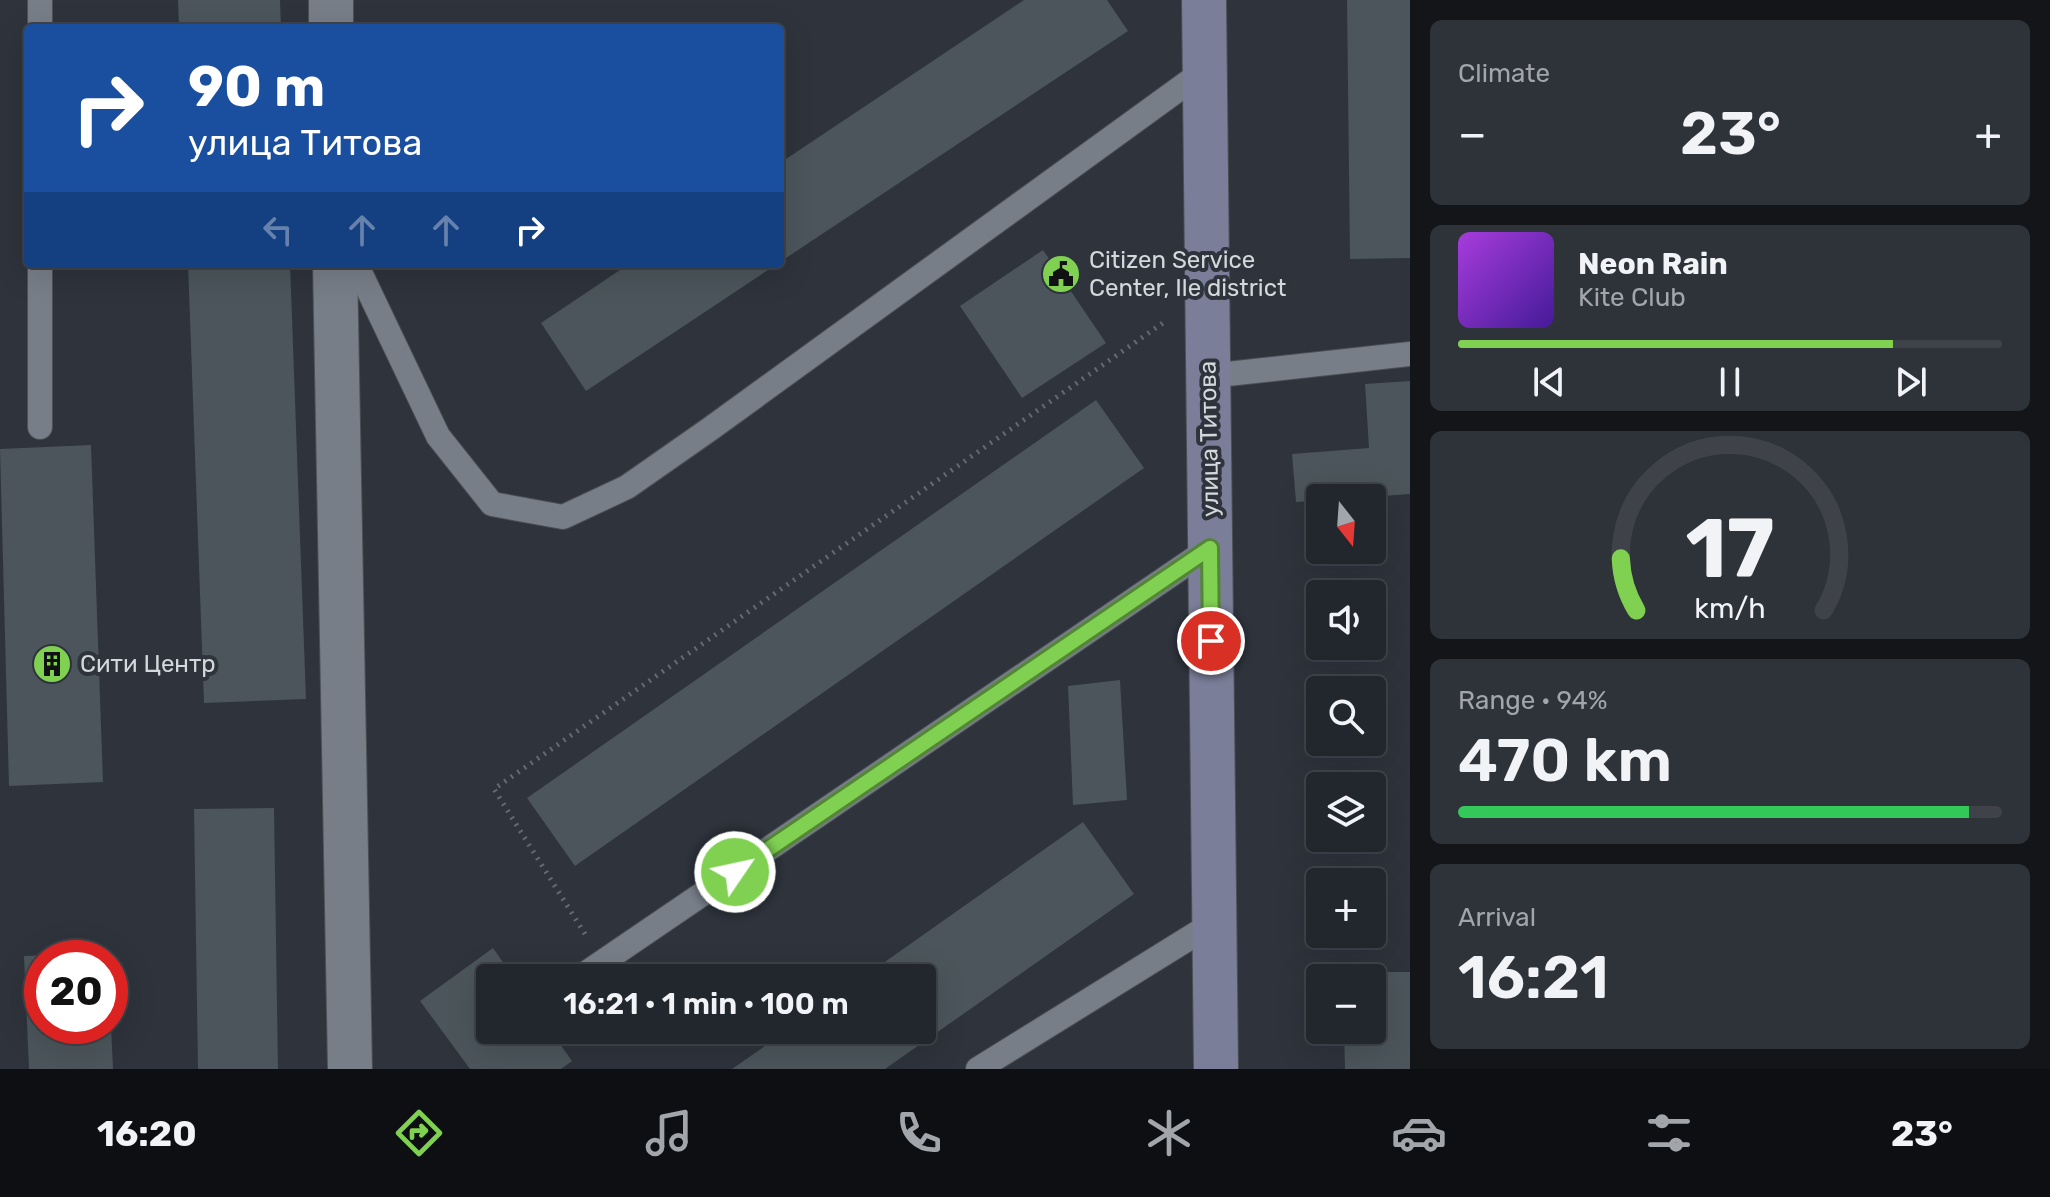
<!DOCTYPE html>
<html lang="en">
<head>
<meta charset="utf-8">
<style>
	:root { --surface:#22262d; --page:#2e3239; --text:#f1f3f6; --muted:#a2a5aa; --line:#3f4349; --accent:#80d052 }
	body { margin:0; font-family:Rubik,sans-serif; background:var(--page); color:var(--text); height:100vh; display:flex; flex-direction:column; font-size:30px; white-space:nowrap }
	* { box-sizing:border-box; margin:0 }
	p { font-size:26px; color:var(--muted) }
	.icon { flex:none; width:44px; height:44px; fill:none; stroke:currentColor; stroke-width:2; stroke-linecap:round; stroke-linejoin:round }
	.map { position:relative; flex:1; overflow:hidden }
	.panel { display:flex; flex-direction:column; gap:20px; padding:20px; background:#131519; width:640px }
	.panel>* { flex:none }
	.banner { position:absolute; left:24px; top:24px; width:760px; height:244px; border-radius:8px; box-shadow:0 8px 32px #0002,0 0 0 2px var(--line); background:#1a4fa0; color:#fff; overflow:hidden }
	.needle { width:52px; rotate:163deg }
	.fabs { position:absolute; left:1306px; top:484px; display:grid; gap:16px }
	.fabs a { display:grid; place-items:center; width:80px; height:80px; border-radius:8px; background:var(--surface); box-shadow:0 8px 32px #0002,0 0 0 2px var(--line); font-size:40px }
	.speed { position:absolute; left:24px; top:940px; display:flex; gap:16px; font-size:40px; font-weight:700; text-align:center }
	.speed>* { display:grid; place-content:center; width:104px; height:104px; border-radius:50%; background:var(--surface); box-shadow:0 8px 32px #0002,0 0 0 2px var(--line); line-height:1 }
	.speed .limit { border:12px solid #d22; background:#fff; color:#111 }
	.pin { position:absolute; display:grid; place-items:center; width:68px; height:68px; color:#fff; margin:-34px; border:4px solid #fff; border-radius:50%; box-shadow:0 2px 8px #0007 }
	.me { position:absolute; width:88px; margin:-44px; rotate:56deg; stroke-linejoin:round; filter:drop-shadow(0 0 6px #0008) }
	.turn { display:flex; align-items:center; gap:28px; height:168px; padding:0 32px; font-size:36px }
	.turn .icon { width:104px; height:104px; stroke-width:2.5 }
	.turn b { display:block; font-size:56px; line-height:68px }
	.lanes { display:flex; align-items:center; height:76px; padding:0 32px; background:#0003; justify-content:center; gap:40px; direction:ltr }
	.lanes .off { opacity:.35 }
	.big { font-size:60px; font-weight:600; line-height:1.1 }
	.panel .card { flex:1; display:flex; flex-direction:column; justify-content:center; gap:12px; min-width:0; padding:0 28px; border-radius:12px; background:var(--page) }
	.panel .dial { align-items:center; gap:0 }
	.dial svg { height:208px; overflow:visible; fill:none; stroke:var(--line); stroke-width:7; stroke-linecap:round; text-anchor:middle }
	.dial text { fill:var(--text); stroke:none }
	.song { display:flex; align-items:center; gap:24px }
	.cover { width:96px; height:96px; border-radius:12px; background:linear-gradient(135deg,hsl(280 70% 55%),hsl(260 70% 35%)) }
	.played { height:8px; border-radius:4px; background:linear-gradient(90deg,var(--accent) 80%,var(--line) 80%) }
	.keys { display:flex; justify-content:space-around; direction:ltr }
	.heat { display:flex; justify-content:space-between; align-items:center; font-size:44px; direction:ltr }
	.charge { height:12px; border-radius:6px; background:linear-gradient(90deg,#34c759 94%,var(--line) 0) }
	.trip { position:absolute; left:476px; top:964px; width:460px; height:80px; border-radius:8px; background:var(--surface); box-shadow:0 8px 32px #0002,0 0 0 2px var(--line); font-weight:600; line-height:80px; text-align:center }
	.tabs { display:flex; height:128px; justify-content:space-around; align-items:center; background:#0e0f12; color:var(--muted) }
	.tabs .icon { width:56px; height:56px }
	.tabs .active { color:var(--accent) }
	.tabs b { font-size:36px; color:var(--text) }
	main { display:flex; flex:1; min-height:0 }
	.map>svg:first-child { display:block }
	.building { fill:#4b555b }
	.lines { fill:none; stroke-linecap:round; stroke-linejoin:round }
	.lane-casing { stroke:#4b5056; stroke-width:26 }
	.street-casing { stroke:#4b5056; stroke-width:46 }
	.secondary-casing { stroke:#4b5056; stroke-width:46 }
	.path { stroke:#656a71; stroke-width:5; stroke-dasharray:2 6; stroke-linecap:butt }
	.lane { stroke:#777e88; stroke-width:24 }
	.street { stroke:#777e88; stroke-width:44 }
	.secondary { stroke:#7a7e98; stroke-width:44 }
	.route-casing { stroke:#538735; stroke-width:20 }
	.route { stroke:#80d052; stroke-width:14 }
	.labels { text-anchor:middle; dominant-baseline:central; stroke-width:8; stroke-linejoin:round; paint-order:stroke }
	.poi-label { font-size:24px; fill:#d4d8dd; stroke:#2e333c; text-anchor:start }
	.street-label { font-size:24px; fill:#d4d8dd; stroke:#2e333c }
</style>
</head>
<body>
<main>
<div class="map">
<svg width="1410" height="1069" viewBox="0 0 1410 1069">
	<rect width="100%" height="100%" fill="#2e333c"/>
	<g class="building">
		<path d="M 178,0 L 280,0 L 281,28 L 179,28 Z"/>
		<path d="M 1024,0 L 1107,0 L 1128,31 L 780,262 L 780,163 Z"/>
		<path d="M 1347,0 L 1410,0 L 1410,258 L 1350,259 Z"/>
		<path d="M 1043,250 L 1106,343 L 1022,398 L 960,306 Z"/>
		<path d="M 188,264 L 290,264 L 306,699 L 204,703 Z"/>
		<path d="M 629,264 L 777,264 L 586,391 L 541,323 Z"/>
		<path d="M 1410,381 L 1410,494 L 1296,502 L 1292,454 L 1369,448 L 1365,384 Z"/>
		<path d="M 1096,400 L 1144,468 L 575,866 L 527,798 Z"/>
		<path d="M 91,445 L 103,782 L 9,786 L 0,449 Z"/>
		<path d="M 1120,680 L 1127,800 L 1073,805 L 1068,686 Z"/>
		<path d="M 274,808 L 278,1069 L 198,1069 L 194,809 Z"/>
		<path d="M 1083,822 L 1134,894 L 885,1069 L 732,1069 L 788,1030 L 922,1030 L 922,978 L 862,978 Z"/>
		<path d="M 493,948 L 514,978 L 490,978 L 490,1030 L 550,1030 L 572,1061 L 561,1069 L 470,1069 L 420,1001 Z"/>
		<path d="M 108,953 L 109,958 L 42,958 L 42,1026 L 111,1026 L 113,1069 L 29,1069 L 24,956 Z"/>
		<path d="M 1344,972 L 1410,972 L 1410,1069 L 1345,1069 L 1344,1030 L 1372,1030 L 1372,978 L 1344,978 Z"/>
	</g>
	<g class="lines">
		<g class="lane-casing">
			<g id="lane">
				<path d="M 40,28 L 40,0"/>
				<path d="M 356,264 L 438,436 L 492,504 L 563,517 L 627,487 L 710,429 L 1205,70"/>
				<path d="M 1209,376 L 1410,354"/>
				<path d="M 40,427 L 40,264"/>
				<path d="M 579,978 L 1210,548"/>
				<path d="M 978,1069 L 1215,922"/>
			</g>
		</g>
		<g class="street-casing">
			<g id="street">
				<path d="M 331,0 L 331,28"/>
				<path d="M 335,264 L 350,1069"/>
			</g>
		</g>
		<g class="secondary-casing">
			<path id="secondary" d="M 1204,0 L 1216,1069"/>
		</g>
		<path class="path" d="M 585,934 L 494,789 L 1163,323"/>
		<use href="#lane" class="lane"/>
		<use href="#street" class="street"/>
		<use href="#secondary" class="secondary"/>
	</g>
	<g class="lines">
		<g class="route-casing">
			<path id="route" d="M 735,872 L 1210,548 L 1211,641"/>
		</g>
		<use href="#route" class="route"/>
	</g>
	<defs>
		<g id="civic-disc" transform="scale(2)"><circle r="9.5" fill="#80d052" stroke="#2e333c"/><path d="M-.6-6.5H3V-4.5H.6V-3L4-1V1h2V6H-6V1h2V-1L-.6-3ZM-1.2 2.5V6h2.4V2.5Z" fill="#111"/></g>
		<g id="building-disc" transform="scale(2)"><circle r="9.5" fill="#80d052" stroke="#2e333c"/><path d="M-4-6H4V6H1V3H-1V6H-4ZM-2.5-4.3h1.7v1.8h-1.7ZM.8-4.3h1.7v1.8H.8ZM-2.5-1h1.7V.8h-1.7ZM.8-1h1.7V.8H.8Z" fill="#111"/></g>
	</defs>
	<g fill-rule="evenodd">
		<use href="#civic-disc" x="1061" y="274"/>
		<use href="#building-disc" x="52" y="664"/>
	</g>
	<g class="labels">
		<g class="poi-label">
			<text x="1089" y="260">Citizen Service<tspan x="1089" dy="28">Center, Ile district</tspan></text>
			<text x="80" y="664">Сити Центр</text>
		</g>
		<g class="street-label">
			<text transform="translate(1209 439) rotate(-91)">улица Титова</text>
		</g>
	</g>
</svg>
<div class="fabs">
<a><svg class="needle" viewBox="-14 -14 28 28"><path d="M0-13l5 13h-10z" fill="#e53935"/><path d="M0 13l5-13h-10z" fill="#a2a5aa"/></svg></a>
<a><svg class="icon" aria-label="sound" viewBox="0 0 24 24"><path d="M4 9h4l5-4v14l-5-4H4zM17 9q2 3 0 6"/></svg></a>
<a><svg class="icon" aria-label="search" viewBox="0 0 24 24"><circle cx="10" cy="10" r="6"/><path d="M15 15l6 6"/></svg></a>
<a><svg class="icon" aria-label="layers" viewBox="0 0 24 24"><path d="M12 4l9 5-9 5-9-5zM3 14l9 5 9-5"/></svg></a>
<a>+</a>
<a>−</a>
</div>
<div class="speed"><div class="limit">20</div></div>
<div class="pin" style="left:1211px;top:641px;background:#d93025"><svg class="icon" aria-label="arrive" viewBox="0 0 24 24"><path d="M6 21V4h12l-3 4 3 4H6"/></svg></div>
<svg class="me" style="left:735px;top:872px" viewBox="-20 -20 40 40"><circle r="17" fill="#80d052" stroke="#fff" stroke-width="3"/><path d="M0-11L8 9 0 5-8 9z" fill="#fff"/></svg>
<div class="trip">16:21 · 1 min · 100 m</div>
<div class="banner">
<div class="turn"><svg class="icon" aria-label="right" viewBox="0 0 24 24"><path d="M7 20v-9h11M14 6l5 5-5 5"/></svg><div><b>90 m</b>улица Титова</div></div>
<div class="lanes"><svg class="icon off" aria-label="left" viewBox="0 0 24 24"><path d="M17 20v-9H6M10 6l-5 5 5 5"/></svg><svg class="icon off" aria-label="ahead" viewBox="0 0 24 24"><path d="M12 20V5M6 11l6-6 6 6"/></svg><svg class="icon off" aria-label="ahead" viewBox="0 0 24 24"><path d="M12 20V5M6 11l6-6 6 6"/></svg><svg class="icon" aria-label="right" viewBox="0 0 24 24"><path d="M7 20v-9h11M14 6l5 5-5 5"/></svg></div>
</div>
</div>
<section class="panel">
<div class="card"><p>Climate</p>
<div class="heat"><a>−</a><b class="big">23°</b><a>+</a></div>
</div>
<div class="card">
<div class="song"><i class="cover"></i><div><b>Neon Rain</b><p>Kite Club</p></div></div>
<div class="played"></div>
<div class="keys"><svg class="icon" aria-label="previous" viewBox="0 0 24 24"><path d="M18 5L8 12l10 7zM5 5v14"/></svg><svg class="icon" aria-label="pause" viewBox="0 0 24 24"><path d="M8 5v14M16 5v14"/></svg><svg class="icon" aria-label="next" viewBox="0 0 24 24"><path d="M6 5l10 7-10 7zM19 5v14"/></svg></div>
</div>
<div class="card dial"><svg viewBox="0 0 100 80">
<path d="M14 69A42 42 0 1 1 86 69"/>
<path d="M14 69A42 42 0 0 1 8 49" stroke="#80d052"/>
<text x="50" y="56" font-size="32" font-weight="700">17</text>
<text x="50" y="72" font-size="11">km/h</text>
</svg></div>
<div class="card"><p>Range · 94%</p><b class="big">470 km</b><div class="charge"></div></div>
<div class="card"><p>Arrival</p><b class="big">16:21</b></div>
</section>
</main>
<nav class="tabs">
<b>16:20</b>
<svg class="icon active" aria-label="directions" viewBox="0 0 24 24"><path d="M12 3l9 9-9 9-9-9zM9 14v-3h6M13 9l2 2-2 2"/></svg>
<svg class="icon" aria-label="music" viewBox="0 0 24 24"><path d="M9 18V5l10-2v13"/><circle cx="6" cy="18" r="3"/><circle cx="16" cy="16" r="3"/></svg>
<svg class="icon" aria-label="phone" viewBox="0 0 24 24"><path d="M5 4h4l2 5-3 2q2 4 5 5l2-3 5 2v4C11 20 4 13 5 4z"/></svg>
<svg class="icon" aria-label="climate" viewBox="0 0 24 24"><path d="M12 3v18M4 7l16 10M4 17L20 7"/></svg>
<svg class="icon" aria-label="car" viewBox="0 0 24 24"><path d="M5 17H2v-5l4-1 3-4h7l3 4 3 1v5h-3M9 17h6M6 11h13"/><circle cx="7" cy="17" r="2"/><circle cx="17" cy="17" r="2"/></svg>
<svg class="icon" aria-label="filters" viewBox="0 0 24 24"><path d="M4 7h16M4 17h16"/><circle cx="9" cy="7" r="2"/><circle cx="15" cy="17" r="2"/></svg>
<b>23°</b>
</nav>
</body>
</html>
